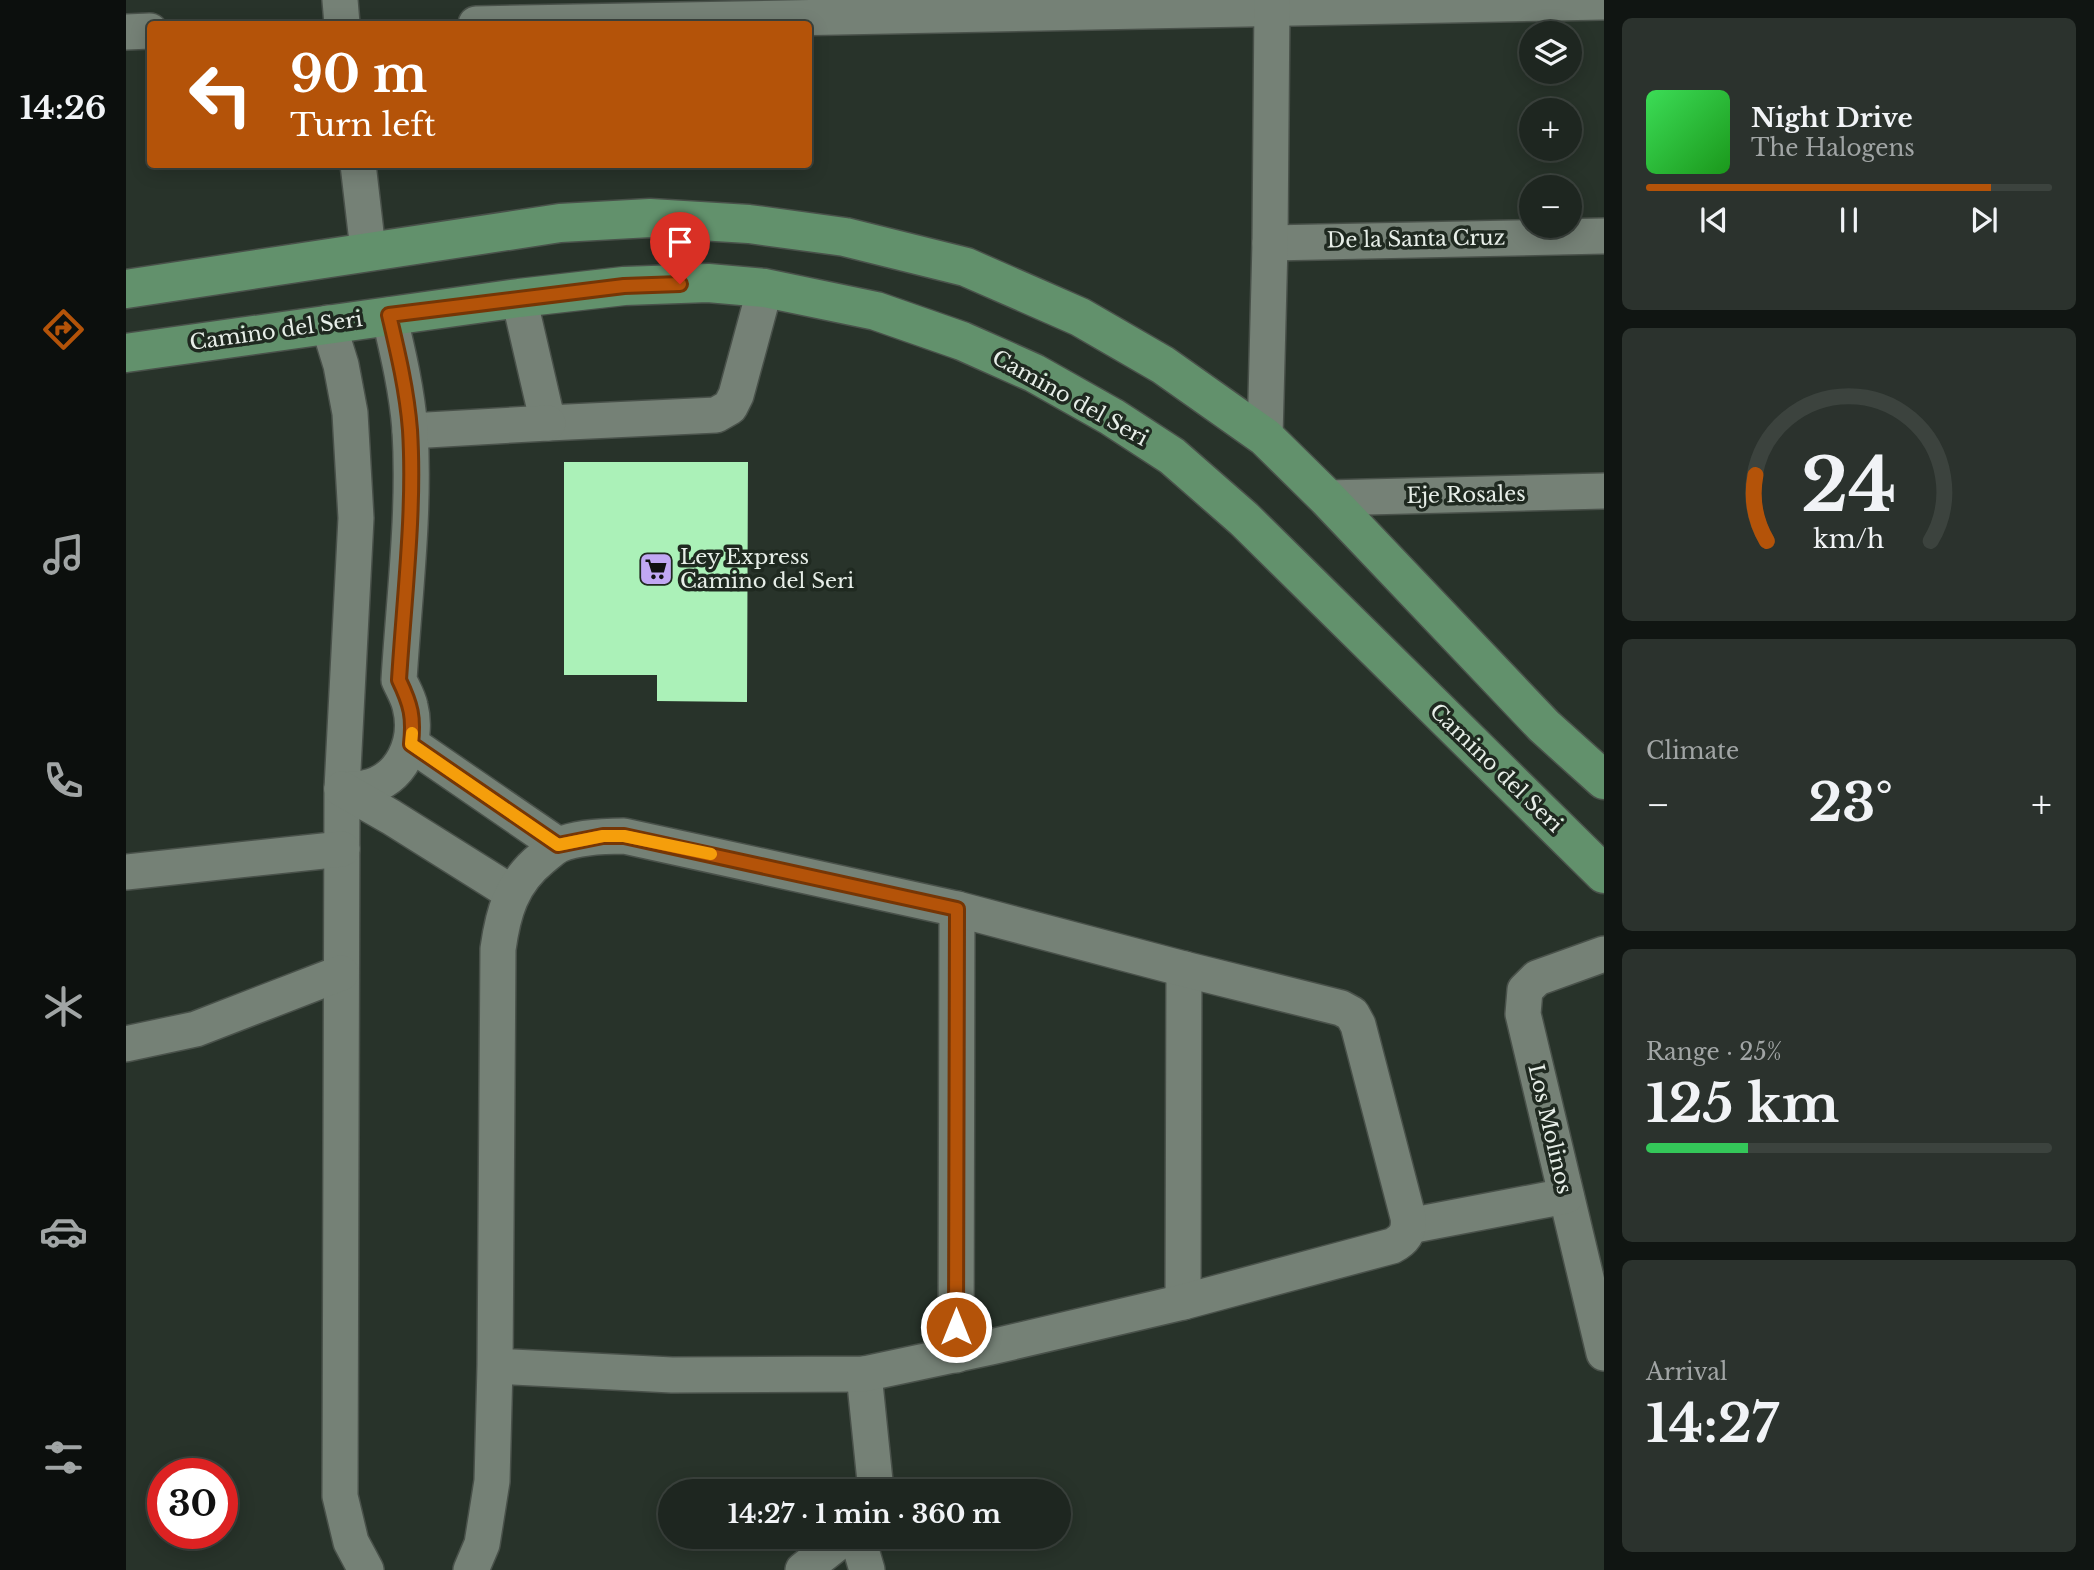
<!DOCTYPE html>
<html lang="en">
<head>
<meta charset="utf-8">
<style>
	:root { --surface:#1e2620; --page:#2b322d; --text:#f1f3f6; --muted:#a1a5a5; --line:#3c433e; --accent:#b45309 }
	body { margin:0; font-family:"Libre Baskerville",serif; background:var(--page); color:var(--text); height:100vh; display:flex; flex-direction:column; font-size:26px; white-space:nowrap }
	* { box-sizing:border-box; margin:0 }
	p { font-size:23px; color:var(--muted) }
	.icon { flex:none; width:38px; height:38px; fill:none; stroke:currentColor; stroke-width:2; stroke-linecap:round; stroke-linejoin:round }
	.map { position:relative; flex:1; overflow:hidden }
	.drawer { display:flex; flex-direction:column; gap:18px; padding:18px; background:#101512; width:490px }
	.drawer>* { flex:none }
	.guide { position:absolute; left:21px; top:21px; width:665px; height:147px; border-radius:7px; box-shadow:0 4px 18px #0003,0 0 0 2px var(--line); background:#b45309; color:#fff; overflow:hidden }
	.controls { position:absolute; left:1393px; top:21px; display:grid; gap:14px }
	.controls a { display:grid; place-items:center; width:63px; height:63px; border-radius:50%; background:var(--surface); box-shadow:0 4px 18px #0003,0 0 0 2px var(--line); font-size:35px }
	.speed { position:absolute; left:21px; top:1458px; display:flex; gap:14px; font-size:35px; font-weight:700; text-align:center }
	.speed>* { display:grid; place-content:center; width:91px; height:91px; border-radius:50%; background:var(--surface); box-shadow:0 4px 18px #0003,0 0 0 2px var(--line); line-height:1 }
	.speed .limit { border:10px solid #d22; background:#fff; color:#111 }
	.pin { position:absolute; display:grid; place-items:center; width:60px; height:60px; color:#fff; margin:-72px -30px; border-radius:50% 50% 50% 0; rotate:-45deg; box-shadow:0 0 7px #0007 }
	.pin .icon { rotate:45deg }
	.me { position:absolute; width:77px; margin:-38px; rotate:0deg; stroke-linejoin:round; filter:drop-shadow(0 0 5px #0008) }
	.turn { display:flex; align-items:center; gap:24px; height:147px; padding:0 28px; font-size:32px }
	.turn .icon { width:91px; height:91px; stroke-width:2.5 }
	.turn b { display:block; font-size:49px; line-height:60px }
	.big { font-size:52px; font-weight:700; line-height:1.1 }
	.drawer .widget { flex:1; display:flex; flex-direction:column; justify-content:center; gap:10px; min-width:0; padding:0 24px; border-radius:10px; background:var(--page) }
	.drawer .dial { align-items:center; gap:0 }
	.dial svg { height:182px; overflow:visible; fill:none; stroke:var(--line); stroke-width:7; stroke-linecap:round; text-anchor:middle }
	.dial text { fill:var(--text); stroke:none }
	.song { display:flex; align-items:center; gap:21px }
	.cover { width:84px; height:84px; border-radius:10px; background:linear-gradient(135deg,hsl(130 70% 55%),hsl(120 70% 35%)) }
	.played { height:7px; border-radius:4px; background:linear-gradient(90deg,var(--accent) 85%,var(--line) 85%) }
	.keys { display:flex; justify-content:space-around; direction:ltr }
	.heat { display:flex; justify-content:space-between; align-items:center; font-size:38px; direction:ltr }
	.charge { height:10px; border-radius:5px; background:linear-gradient(90deg,#34c759 25%,var(--line) 0) }
	.trip { position:absolute; left:532px; top:1479px; width:413px; height:70px; border-radius:35px; background:var(--surface); box-shadow:0 4px 18px #0003,0 0 0 2px var(--line); font-weight:700; line-height:70px; text-align:center }
	main { display:flex; flex:1; min-height:0 }
	.tabs { display:flex; flex-direction:column; width:126px; justify-content:space-around; align-items:center; background:#0c0f0d; color:var(--muted) }
	.tabs .icon { width:49px; height:49px }
	.tabs .on { color:var(--accent) }
	.tabs b { font-size:32px; color:var(--text) }
	.map>svg:first-child { display:block }
	.building { fill:#abf1b8 }
	.lines { fill:none; stroke-linecap:round; stroke-linejoin:round }
	.minor-casing { stroke:#49514a; stroke-width:38 }
	.major-casing { stroke:#49514a; stroke-width:41 }
	.minor { stroke:#758176; stroke-width:35 }
	.major { stroke:#62916c; stroke-width:38 }
	.route-casing { stroke:#753606; stroke-width:18 }
	.route { stroke:#b45309; stroke-width:12 }
	.slow { stroke:#f59e0b; stroke-width:12 }
	.labels { text-anchor:middle; dominant-baseline:central; stroke-width:7; stroke-linejoin:round; paint-order:stroke }
	.street-label { font-size:21px; fill:#e7eee8; stroke:#1f2920 }
	.poi-label { font-size:21px; fill:#e7eee8; stroke:#1f2920; text-anchor:start }
</style>
</head>
<body>
<main>
<nav class="tabs">
<b>14:26</b>
<svg class="icon on" aria-label="directions" viewBox="0 0 24 24"><path d="M12 3l9 9-9 9-9-9zM9 14v-3h6M13 9l2 2-2 2"/></svg>
<svg class="icon" aria-label="music" viewBox="0 0 24 24"><path d="M9 18V5l10-2v13"/><circle cx="6" cy="18" r="3"/><circle cx="16" cy="16" r="3"/></svg>
<svg class="icon" aria-label="phone" viewBox="0 0 24 24"><path d="M5 4h4l2 5-3 2q2 4 5 5l2-3 5 2v4C11 20 4 13 5 4z"/></svg>
<svg class="icon" aria-label="climate" viewBox="0 0 24 24"><path d="M12 3v18M4 7l16 10M4 17L20 7"/></svg>
<svg class="icon" aria-label="car" viewBox="0 0 24 24"><path d="M5 17H2v-5l4-1 3-4h7l3 4 3 1v5h-3M9 17h6M6 11h13"/><circle cx="7" cy="17" r="2"/><circle cx="17" cy="17" r="2"/></svg>
<svg class="icon" aria-label="filters" viewBox="0 0 24 24"><path d="M4 7h16M4 17h16"/><circle cx="9" cy="7" r="2"/><circle cx="15" cy="17" r="2"/></svg>
</nav>
<div class="map">
<svg width="1478" height="1570" viewBox="0 0 1478 1570">
	<rect width="100%" height="100%" fill="#28332a"/>
	<path class="building" d="M 438,462 L 622,462 L 621,702 L 531,701 L 531,675 L 438,675 Z"/>
	<g class="lines">
		<g class="minor-casing">
			<g id="minor">
				<path d="M 214,0 L 216,24"/>
				<path d="M 350,24 L 1478,2"/>
				<path d="M 0,32 L 24,31"/>
				<path d="M 232,164 L 242,250"/>
				<path d="M 1144,243 L 1478,236"/>
				<path d="M 393,298 L 422,423 L 590,415 L 604,407 L 610,395 L 639,288"/>
				<path d="M 202,323 L 215,365 L 224,413 L 230,518 L 216,789 L 214,1496 L 225,1542 L 240,1570"/>
				<path d="M 284,431 L 422,423"/>
				<path d="M 1139,437 L 1144,243 L 1146,0"/>
				<path d="M 1201,498 L 1478,491"/>
				<path d="M 285,744 L 432,845"/>
				<path d="M 216,789 C 223,789 231,790 238,788 C 276,781 293,741 284,706 C 282,697 277,689 273,680 C 278,598 289,513 284,430 C 281,391 272,353 263,315"/>
				<path d="M 216,789 L 265,817 L 386,893"/>
				<path d="M 0,872 L 216,849"/>
				<path d="M 1478,954 L 1411,978 L 1399,990 L 1397,1014 L 1478,1353"/>
				<path d="M 0,1044 L 70,1029 L 215,973"/>
				<path d="M 1283,1226 L 1440,1196"/>
				<path d="M 1057,1302 L 1058,969"/>
				<path d="M 830,1355 L 831,909"/>
				<path d="M 738,1374 L 750,1491"/>
				<path d="M 731,1536 L 741,1570"/>
				<path d="M 345,1570 L 356,1544 L 366,1481 L 369,1366 L 372,949 C 377,913 385,883 416,858 C 421,854 427,848 433,845 C 452,837 478,836 498,836 L 831,909 L 1058,969 L 1215,1008 L 1226,1014 L 1232,1025 L 1282,1217 C 1284,1232 1278,1240 1266,1246 L 1057,1302 L 865,1347 L 738,1374 L 546,1375 L 369,1366"/>
				<path d="M 677,1570 L 720,1536"/>
			</g>
		</g>
		<g class="major-casing">
			<g id="major">
				<path d="M 0,289 L 434,223 L 524,218 L 623,224 L 719,237 L 840,267 L 954,317 L 1037,365 L 1139,437 L 1201,498 L 1418,726 L 1478,780"/>
				<path d="M 0,353 L 393,298 L 498,286 L 582,283 L 639,288 L 750,311 L 836,341 L 908,373 L 986,417 L 1046,456 L 1118,519 L 1478,874"/>
			</g>
		</g>
		<use href="#minor" class="minor"/>
		<use href="#major" class="major"/>
	</g>
	<g class="lines">
		<g class="route-casing">
			<path id="route" d="M 554,284 L 498,286 L 263,315 C 272,353 281,391 284,430 C 289,511 278,599 273,680 C 285,705 288,717 285,744 L 432,845 L 477,836 L 498,836 L 831,909 L 830,1327"/>
		</g>
		<use href="#route" class="route"/>
		<path class="slow" d="M 286,733 L 285,744 L 432,845 L 477,836 L 498,836 L 585,854"/>
	</g>
	<defs>
		<g id="supermarket-square" transform="scale(1.75)"><rect x="-9" y="-9" width="18" height="18" rx="4" fill="#c1a8f3" stroke="#1f2920"/><path d="M-6-5.5h2.5l.6 2H6L4.5 2H-2.5L-4.4-4H-6ZM-1.5 3.2a1.3 1.3 0 1 0 .1 0ZM3 3.2a1.3 1.3 0 1 0 .1 0Z" fill="#111"/></g>
	</defs>
	<g fill-rule="evenodd">
		<use href="#supermarket-square" x="530" y="569"/>
	</g>
	<g class="labels">
		<g class="street-label">
			<text transform="translate(1290 239) rotate(-1)">De la Santa Cruz</text>
			<text transform="translate(150 331) rotate(-8)">Camino del Seri</text>
			<text transform="translate(944 398) rotate(29)">Camino del Seri</text>
			<text transform="translate(1340 495) rotate(-1)">Eje Rosales</text>
			<text transform="translate(1370 768) rotate(44)">Camino del Seri</text>
			<text transform="translate(1424 1129) rotate(77)">Los Molinos</text>
		</g>
		<g class="poi-label">
			<text x="554" y="557">Ley Express<tspan x="554" dy="24">Camino del Seri</tspan></text>
		</g>
	</g>
</svg>
<div class="controls">
<a><svg class="icon" aria-label="layers" viewBox="0 0 24 24"><path d="M12 4l9 5-9 5-9-5zM3 14l9 5 9-5"/></svg></a>
<a>+</a>
<a>−</a>
</div>
<div class="speed"><div class="limit">30</div></div>
<div class="pin" style="left:554px;top:284px;background:#d93025"><svg class="icon" aria-label="arrive" viewBox="0 0 24 24"><path d="M6 21V4h12l-3 4 3 4H6"/></svg></div>
<svg class="me" style="left:830px;top:1327px" viewBox="-20 -20 40 40"><circle r="17" fill="#b45309" stroke="#fff" stroke-width="3"/><path d="M0-11L8 9 0 5-8 9z" fill="#fff"/></svg>
<div class="trip">14:27 · 1 min · 360 m</div>
<div class="guide">
<div class="turn"><svg class="icon" aria-label="left" viewBox="0 0 24 24"><path d="M17 20v-9H6M10 6l-5 5 5 5"/></svg><div><b>90 m</b>Turn left</div></div>
</div>
</div>
<section class="drawer">
<div class="widget">
<div class="song"><i class="cover"></i><div><b>Night Drive</b><p>The Halogens</p></div></div>
<div class="played"></div>
<div class="keys"><svg class="icon" aria-label="previous" viewBox="0 0 24 24"><path d="M18 5L8 12l10 7zM5 5v14"/></svg><svg class="icon" aria-label="pause" viewBox="0 0 24 24"><path d="M8 5v14M16 5v14"/></svg><svg class="icon" aria-label="next" viewBox="0 0 24 24"><path d="M6 5l10 7-10 7zM19 5v14"/></svg></div>
</div>
<div class="widget dial"><svg viewBox="0 0 100 80">
<path d="M14 69A42 42 0 1 1 86 69"/>
<path d="M14 69A42 42 0 0 1 9 40" stroke="#b45309"/>
<text x="50" y="56" font-size="32" font-weight="700">24</text>
<text x="50" y="72" font-size="11">km/h</text>
</svg></div>
<div class="widget"><p>Climate</p>
<div class="heat"><a>−</a><b class="big">23°</b><a>+</a></div>
</div>
<div class="widget"><p>Range · 25%</p><b class="big">125 km</b><div class="charge"></div></div>
<div class="widget"><p>Arrival</p><b class="big">14:27</b></div>
</section>
</main>
</body>
</html>
